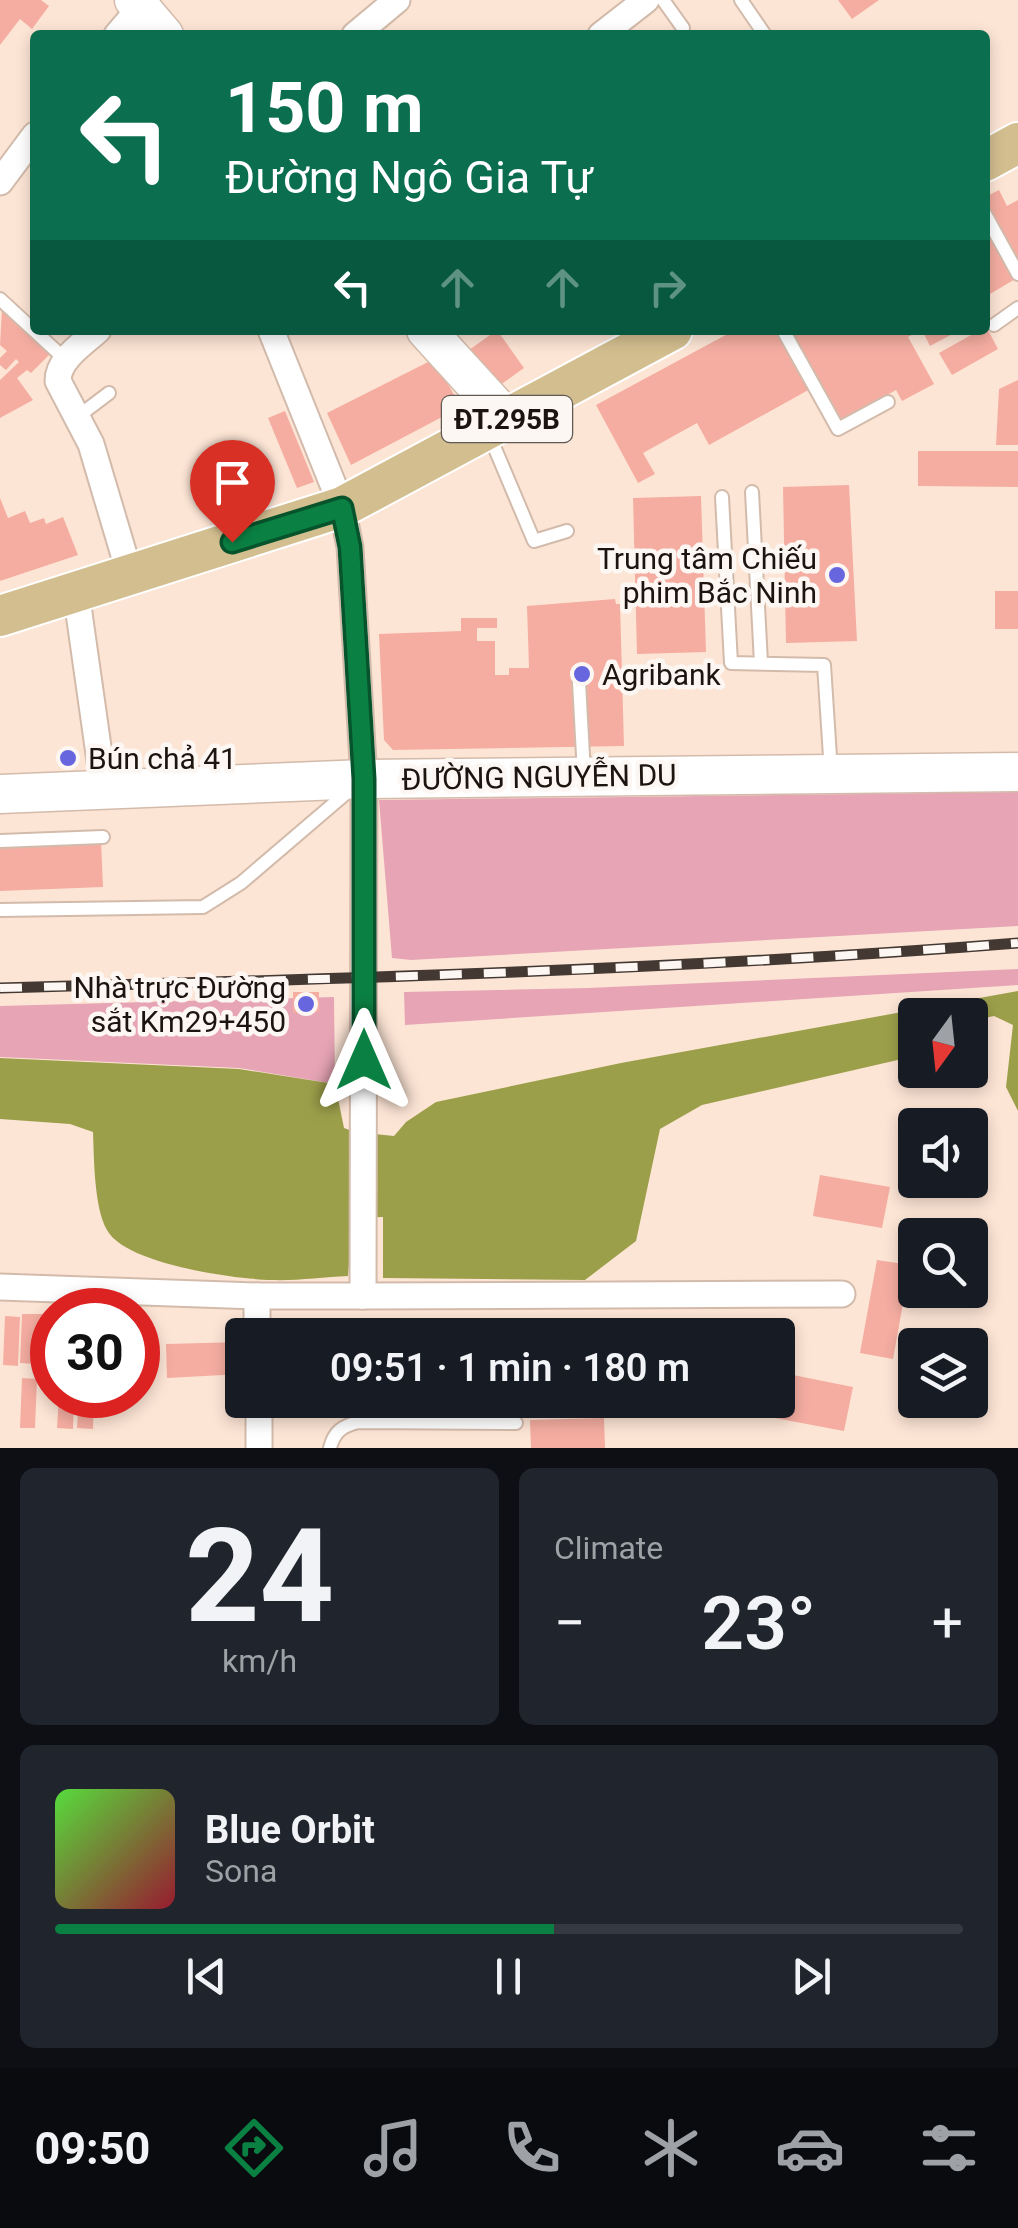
<!DOCTYPE html>
<html lang="en">
<head>
<meta charset="utf-8">
<style>
	:root { --surface:#171b24; --page:#20242c; --text:#f1f3f6; --muted:#9ea1a6; --line:#363941; --accent:#0b8043 }
	body { margin:0; font-family:Roboto,sans-serif; background:var(--page); color:var(--text); height:100vh; display:flex; flex-direction:column; font-size:38px; white-space:nowrap }
	* { box-sizing:border-box; margin:0 }
	p { font-size:32px; color:var(--muted) }
	.icon { flex:none; width:55px; height:55px; fill:none; stroke:currentColor; stroke-width:2; stroke-linecap:round; stroke-linejoin:round }
	.map { position:relative; height:1448px; overflow:hidden }
	.side { display:flex; flex-direction:column; gap:20px; padding:20px; background:#0d0f14; flex:1 }
	.side>* { flex:none }
	.banner { position:absolute; left:30px; top:30px; width:960px; height:305px; border-radius:10px; box-shadow:0 5px 15px #0003; background:#0b6e4f; color:#fff; overflow:hidden }
	.needle { width:65px; rotate:195deg }
	.controls { position:absolute; left:898px; top:998px; display:grid; gap:20px }
	.controls a { display:grid; place-items:center; width:90px; height:90px; border-radius:10px; background:var(--surface); box-shadow:0 5px 15px #0003; font-size:50px }
	.speed { position:absolute; left:30px; top:1288px; display:flex; gap:20px; font-size:50px; font-weight:700; text-align:center }
	.speed>* { display:grid; place-content:center; width:130px; height:130px; border-radius:50%; background:var(--surface); box-shadow:0 5px 15px #0003; line-height:1 }
	.speed .limit { border:15px solid #d22; background:#fff; color:#111 }
	.pin { position:absolute; display:grid; place-items:center; width:85px; height:85px; color:#fff; margin:-102px -42px; border-radius:50% 50% 50% 0; rotate:-45deg; box-shadow:0 0 10px #0007 }
	.pin .icon { rotate:45deg }
	.me { position:absolute; width:110px; margin:-55px; rotate:0deg; stroke-linejoin:round; filter:drop-shadow(0 0 8px #0008) }
	.turn { display:flex; align-items:center; gap:35px; height:210px; padding:0 30px; font-size:45px }
	.turn .icon { width:130px; height:130px; stroke-width:2.5 }
	.turn b { display:block; font-size:70px; line-height:85px }
	.lanes { display:flex; align-items:center; height:95px; padding:0 30px; background:#0003; justify-content:center; gap:50px; direction:ltr }
	.lanes .off { opacity:.35 }
	.big { font-size:75px; font-weight:600; line-height:1.1 }
	.side .card { flex:1; display:flex; flex-direction:column; justify-content:center; gap:15px; min-width:0; padding:0 35px; border-radius:15px; background:var(--page) }
	.side .dial { align-items:center; gap:0 }
	.dial b { font-size:130px; line-height:1 }
	.song { display:flex; align-items:center; gap:30px }
	.cover { width:120px; height:120px; border-radius:15px; background:linear-gradient(135deg,hsl(110 70% 55%),hsl(350 70% 35%)) }
	.played { height:10px; border-radius:5px; background:linear-gradient(90deg,var(--accent) 55%,var(--line) 55%) }
	.keys { display:flex; justify-content:space-around; direction:ltr }
	.heat { display:flex; justify-content:space-between; align-items:center; font-size:55px; direction:ltr }
	.side .tiles { flex:1; display:grid; gap:20px; grid-template-columns:1fr 1fr }
	.card:last-child { grid-column:span 2 }
	.trip { position:absolute; left:225px; top:1318px; width:570px; height:100px; border-radius:10px; background:var(--surface); box-shadow:0 5px 15px #0003; font-weight:600; line-height:100px; text-align:center }
	.dock { display:flex; height:160px; justify-content:space-around; align-items:center; background:#090b0e; color:var(--muted) }
	.dock .icon { width:70px; height:70px }
	.dock .selected { color:var(--accent) }
	.dock b { font-size:45px; color:var(--text) }
	.map>svg:first-child { display:block }
	.green { fill:#e6a4b5 }
	.water { fill:#9c9f4a }
	.building { fill:#f5ada1 }
	.lines { fill:none; stroke-linecap:round; stroke-linejoin:round }
	.lane-casing { stroke:#d3bbab; stroke-width:16 }
	.street-casing { stroke:#d3bbab; stroke-width:29 }
	.secondary-casing { stroke:#d3bbab; stroke-width:41 }
	.primary-casing { stroke:#fff; stroke-width:44 }
	.lane { stroke:#fff; stroke-width:12 }
	.street { stroke:#fff; stroke-width:25 }
	.secondary { stroke:#fff; stroke-width:38 }
	.primary { stroke:#d3be8f; stroke-width:40 }
	.rail-casing { stroke:#443932; stroke-width:11 }
	.rail { stroke:#fcf7f3; stroke-width:8; stroke-dasharray:22; stroke-linecap:butt }
	.route-casing { stroke:#07532c; stroke-width:25 }
	.route { stroke:#0b8043; stroke-width:18 }
	.poi-dot { fill:#6766df; stroke:#fcf7f3; stroke-width:4 }
	.labels { text-anchor:middle; dominant-baseline:central; stroke-width:9; stroke-linejoin:round; paint-order:stroke }
	.shield { fill:#fcf7f3; stroke:#5f5853; stroke-width:2.5 }
	.shield-label { font-size:28px; font-weight:bold; fill:#1c140e }
	.poi-label { font-size:30px; fill:#1c140e; stroke:#fcf7f3; text-anchor:end }
	.street-label { font-size:30px; fill:#1c140e; stroke:#fcf7f3 }
</style>
</head>
<body>
<div class="map">
<svg width="1018" height="1448" viewBox="0 0 1018 1448">
	<rect width="100%" height="100%" fill="#fde5d5"/>
	<g class="green">
		<path d="M 1018,792 L 1018,926 L 411,960 L 392,958 L 379,800 Z"/>
		<path d="M 1018,969 L 1018,985 L 405,1025 L 404,992 L 588,988 Z"/>
		<path d="M 334,997 L 335,1084 L 239,1068 L 0,1057 L 0,1006 Z"/>
	</g>
	<path class="water" d="M 1018,991 L 1018,1111 L 1006,1087 L 1013,1025 L 994,1016 L 970,1021 L 970,1015 L 915,1015 L 915,1056 L 702,1105 L 660,1129 L 636,1241 L 585,1280 L 383,1278 L 383,1217 L 353,1218 L 348,1276 C 323,1277 296,1281 271,1280 C 234,1279 125,1264 107,1230 C 94,1208 94,1157 93,1132 L 70,1124 L 0,1119 L 0,1058 L 239,1069 L 335,1084 L 344,1128 L 355,1132 L 394,1136 L 406,1122 L 436,1102 L 621,1063 Z"/>
	<g class="building">
		<path d="M 0,0 L 41,0 L 49,6 L 32,29 L 20,19 L 0,45 Z"/>
		<path d="M 838,0 L 879,0 L 852,19 Z"/>
		<path d="M 999,190 L 1007,206 L 1018,200 L 1018,268 L 985,207 L 985,197 Z"/>
		<path d="M 985,220 L 1017,278 L 985,297 Z"/>
		<path d="M 2,309 L 50,354 L 31,373 L 27,370 L 17,378 L 33,400 L 0,418 L 0,380 L 19,362 L 16,359 L 6,370 L 0,365 L 0,358 L 7,351 L 0,345 Z"/>
		<path d="M 497,330 L 524,368 L 489,393 L 462,355 Z"/>
		<path d="M 735,330 L 779,330 L 812,388 L 709,445 L 697,423 L 643,453 L 655,474 L 638,483 L 596,405 Z"/>
		<path d="M 787,330 L 921,330 L 908,337 L 934,384 L 902,401 L 896,390 L 838,422 Z"/>
		<path d="M 922,330 L 960,330 L 930,346 Z"/>
		<path d="M 980,330 L 988,330 L 998,349 L 952,375 L 939,353 Z"/>
		<path d="M 434,359 L 461,407 L 351,465 L 327,413 Z"/>
		<path d="M 1018,380 L 1018,445 L 996,445 L 999,389 Z"/>
		<path d="M 285,411 L 314,482 L 297,488 L 268,418 Z"/>
		<path d="M 918,451 L 1018,451 L 1018,487 L 918,486 Z"/>
		<path d="M 849,485 L 857,641 L 786,643 L 783,487 Z"/>
		<path d="M 701,496 L 706,652 L 637,654 L 633,498 Z"/>
		<path d="M 0,498 L 8,518 L 25,511 L 30,523 L 44,518 L 46,524 L 63,517 L 78,555 L 0,581 Z"/>
		<rect x="995" y="591" width="23" height="38"/>
		<path d="M 615,599 L 616,604 L 620,604 L 624,746 L 393,750 L 384,740 L 379,634 L 461,631 L 461,618 L 497,618 L 497,628 L 477,628 L 477,641 L 495,641 L 495,675 L 509,675 L 509,668 L 529,668 L 527,606 Z"/>
		<path d="M 101,841 L 103,887 L 0,891 L 0,845 Z"/>
		<path d="M 293,992 L 319,992 L 319,1012 L 293,1013 Z"/>
		<path d="M 820,1175 L 890,1187 L 882,1228 L 813,1216 Z"/>
		<path d="M 877,1260 L 910,1265 L 893,1359 L 860,1353 Z"/>
		<path d="M 22,1314 L 52,1314 L 52,1363 L 37,1362 L 37,1338 L 35,1364 L 20,1363 Z"/>
		<path d="M 5,1316 L 20,1317 L 18,1366 L 3,1365 Z"/>
		<path d="M 558,1325 L 558,1335 L 476,1335 L 476,1327 Z"/>
		<path d="M 242,1342 L 242,1374 L 167,1378 L 166,1344 Z"/>
		<path d="M 778,1372 L 853,1387 L 844,1431 L 764,1416 L 767,1400 L 778,1400 Z"/>
		<path d="M 22,1378 L 37,1379 L 35,1428 L 20,1428 Z"/>
		<path d="M 59,1395 L 74,1395 L 73,1429 L 57,1428 Z"/>
		<path d="M 79,1395 L 94,1395 L 93,1429 L 77,1428 Z"/>
		<path d="M 604,1418 L 605,1448 L 531,1448 L 530,1420 Z"/>
	</g>
	<g class="lines">
		<g class="lane-casing">
			<g id="lane">
				<path d="M 663,0 L 683,28"/>
				<path d="M 741,0 L 765,35"/>
				<path d="M 985,214 L 1018,274"/>
				<path d="M 0,299 L 66,360"/>
				<path d="M 994,325 L 1018,308"/>
				<path d="M 783,330 L 838,429 L 888,402"/>
				<path d="M 76,418 L 109,393"/>
				<path d="M 488,432 L 534,541 L 567,531"/>
				<path d="M 752,492 L 761,663"/>
				<path d="M 722,497 L 731,663 L 824,665 L 831,772"/>
				<path d="M 579,682 L 584,774"/>
				<path d="M 0,841 L 103,837"/>
				<path d="M 0,910 L 203,907 L 241,883 L 351,789"/>
				<path d="M 330,1448 C 334,1432 342,1426 358,1422 L 516,1423"/>
			</g>
		</g>
		<g class="street-casing">
			<g id="street">
				<path d="M 117,35 L 147,0"/>
				<path d="M 355,35 L 397,0"/>
				<path d="M 601,35 L 646,0"/>
				<path d="M 0,182 L 35,135"/>
				<path d="M 98,330 C 83,344 58,359 58,381 L 91,444 L 130,575"/>
				<path d="M 76,592 L 104,789"/>
				<path d="M 0,1287 L 257,1296"/>
				<path d="M 363,1296 L 842,1294"/>
				<path d="M 257,1335 L 257,1296 L 363,1296 L 364,779 L 350,547 L 342,507 L 271,330"/>
				<path d="M 259,1400 L 259,1448"/>
			</g>
		</g>
		<g class="secondary-casing">
			<g id="secondary">
				<path d="M 134,0 L 164,35"/>
				<path d="M 426,330 L 507,419"/>
				<path d="M 0,794 L 364,779 L 1018,772"/>
			</g>
		</g>
		<g class="primary-casing">
			<g id="primary">
				<path d="M 985,161 L 1018,143"/>
				<path d="M 0,616 L 342,507 L 672,330"/>
			</g>
		</g>
		<use href="#lane" class="lane"/>
		<use href="#street" class="street"/>
		<use href="#secondary" class="secondary"/>
		<use href="#primary" class="primary"/>
		<g class="rail-casing">
			<path id="rail" d="M 0,988 C 340,979 679,970 1018,943"/>
		</g>
		<use href="#rail" class="rail"/>
	</g>
	<g class="lines">
		<g class="route-casing">
			<path id="route" d="M 232,542 L 342,508 L 350,547 L 364,779 L 364,1060"/>
		</g>
		<use href="#route" class="route"/>
	</g>
	<g class="poi-dot">
		<circle cx="837" cy="575" r="10"/>
		<circle cx="582" cy="674" r="10"/>
		<circle cx="68" cy="758" r="10"/>
		<circle cx="306" cy="1004" r="10"/>
	</g>
	<g class="labels">
		<rect class="shield" x="442" y="396" width="130" height="46" rx="8"/>
		<g class="shield-label">
			<text x="507" y="419">ĐT.295B</text>
		</g>
		<g class="poi-label">
			<text x="817" y="558">Trung tâm Chiếu<tspan x="817" dy="34">phim Bắc Ninh</tspan></text>
			<text x="602" y="674" text-anchor="start">Agribank</text>
			<text x="88" y="758" text-anchor="start">Bún chả 41</text>
			<text x="286" y="987">Nhà trực Đường<tspan x="286" dy="34">sắt Km29+450</tspan></text>
		</g>
		<g class="street-label">
			<text transform="translate(539 777) rotate(-1)">ĐƯỜNG NGUYỄN DU</text>
		</g>
	</g>
</svg>
<div class="controls">
<a><svg class="needle" viewBox="-14 -14 28 28"><path d="M0-13l5 13h-10z" fill="#e53935"/><path d="M0 13l5-13h-10z" fill="#9ea1a6"/></svg></a>
<a><svg class="icon" aria-label="sound" viewBox="0 0 24 24"><path d="M4 9h4l5-4v14l-5-4H4zM17 9q2 3 0 6"/></svg></a>
<a><svg class="icon" aria-label="search" viewBox="0 0 24 24"><circle cx="10" cy="10" r="6"/><path d="M15 15l6 6"/></svg></a>
<a><svg class="icon" aria-label="layers" viewBox="0 0 24 24"><path d="M12 4l9 5-9 5-9-5zM3 14l9 5 9-5"/></svg></a>
</div>
<div class="speed"><div class="limit">30</div></div>
<div class="pin" style="left:232px;top:542px;background:#d93025"><svg class="icon" aria-label="arrive" viewBox="0 0 24 24"><path d="M6 21V4h12l-3 4 3 4H6"/></svg></div>
<svg class="me" style="left:364px;top:1060px" viewBox="-20 -20 40 40"><path d="M0-17L14 15 0 8-14 15z" fill="#0b8043" stroke="#fff" stroke-width="4"/></svg>
<div class="trip">09:51 · 1 min · 180 m</div>
<div class="banner">
<div class="turn"><svg class="icon" aria-label="left" viewBox="0 0 24 24"><path d="M17 20v-9H6M10 6l-5 5 5 5"/></svg><div><b>150 m</b>Đường Ngô Gia Tự</div></div>
<div class="lanes"><svg class="icon" aria-label="left" viewBox="0 0 24 24"><path d="M17 20v-9H6M10 6l-5 5 5 5"/></svg><svg class="icon off" aria-label="ahead" viewBox="0 0 24 24"><path d="M12 20V5M6 11l6-6 6 6"/></svg><svg class="icon off" aria-label="ahead" viewBox="0 0 24 24"><path d="M12 20V5M6 11l6-6 6 6"/></svg><svg class="icon off" aria-label="right" viewBox="0 0 24 24"><path d="M7 20v-9h11M14 6l5 5-5 5"/></svg></div>
</div>
</div>
<section class="side">
<div class="tiles">
<div class="card dial"><b>24</b><p>km/h</p></div>
<div class="card"><p>Climate</p>
<div class="heat"><a>−</a><b class="big">23°</b><a>+</a></div>
</div>
<div class="card">
<div class="song"><i class="cover"></i><div><b>Blue Orbit</b><p>Sona</p></div></div>
<div class="played"></div>
<div class="keys"><svg class="icon" aria-label="previous" viewBox="0 0 24 24"><path d="M18 5L8 12l10 7zM5 5v14"/></svg><svg class="icon" aria-label="pause" viewBox="0 0 24 24"><path d="M8 5v14M16 5v14"/></svg><svg class="icon" aria-label="next" viewBox="0 0 24 24"><path d="M6 5l10 7-10 7zM19 5v14"/></svg></div>
</div>
</div>
</section>
<nav class="dock">
<b>09:50</b>
<svg class="icon selected" aria-label="directions" viewBox="0 0 24 24"><path d="M12 3l9 9-9 9-9-9zM9 14v-3h6M13 9l2 2-2 2"/></svg>
<svg class="icon" aria-label="music" viewBox="0 0 24 24"><path d="M9 18V5l10-2v13"/><circle cx="6" cy="18" r="3"/><circle cx="16" cy="16" r="3"/></svg>
<svg class="icon" aria-label="phone" viewBox="0 0 24 24"><path d="M5 4h4l2 5-3 2q2 4 5 5l2-3 5 2v4C11 20 4 13 5 4z"/></svg>
<svg class="icon" aria-label="climate" viewBox="0 0 24 24"><path d="M12 3v18M4 7l16 10M4 17L20 7"/></svg>
<svg class="icon" aria-label="car" viewBox="0 0 24 24"><path d="M5 17H2v-5l4-1 3-4h7l3 4 3 1v5h-3M9 17h6M6 11h13"/><circle cx="7" cy="17" r="2"/><circle cx="17" cy="17" r="2"/></svg>
<svg class="icon" aria-label="filters" viewBox="0 0 24 24"><path d="M4 7h16M4 17h16"/><circle cx="9" cy="7" r="2"/><circle cx="15" cy="17" r="2"/></svg>
</nav>
</body>
</html>
